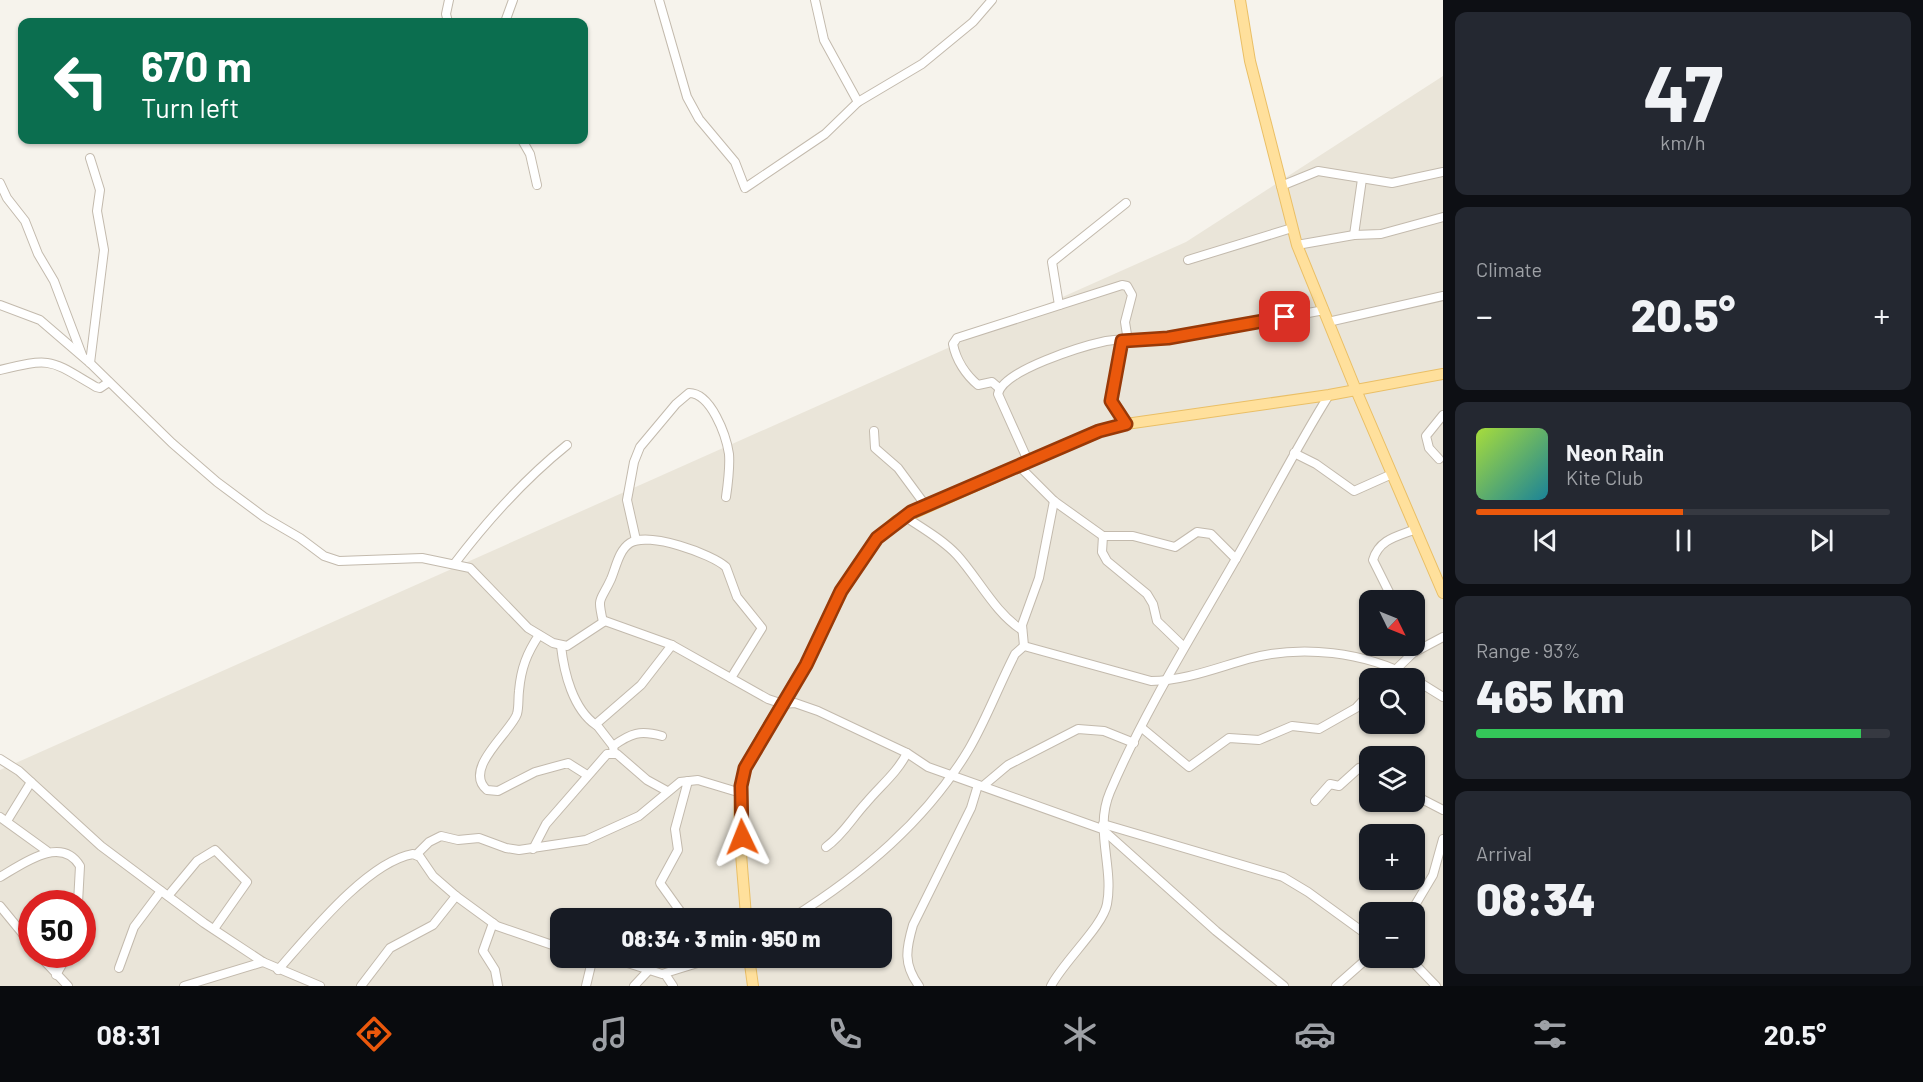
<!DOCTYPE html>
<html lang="en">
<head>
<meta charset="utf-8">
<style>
	:root { --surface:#171b24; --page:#242831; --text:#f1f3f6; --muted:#9ea1a6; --line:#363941; --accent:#ea580c }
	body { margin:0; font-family:Barlow,sans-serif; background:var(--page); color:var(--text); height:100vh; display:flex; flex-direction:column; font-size:22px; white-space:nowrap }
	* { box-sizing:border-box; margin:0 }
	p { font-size:20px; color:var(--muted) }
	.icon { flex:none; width:33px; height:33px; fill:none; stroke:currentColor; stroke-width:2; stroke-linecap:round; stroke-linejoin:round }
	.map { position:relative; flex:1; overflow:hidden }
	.panel { display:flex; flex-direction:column; gap:12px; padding:12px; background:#0d0f14; width:480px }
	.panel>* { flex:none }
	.guide { position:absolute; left:18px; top:18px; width:570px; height:126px; border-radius:12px; box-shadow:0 2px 4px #0004; background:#0b6e4f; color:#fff; overflow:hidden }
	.needle { width:39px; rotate:133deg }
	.controls { position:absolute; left:1359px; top:590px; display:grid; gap:12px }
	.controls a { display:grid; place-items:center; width:66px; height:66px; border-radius:12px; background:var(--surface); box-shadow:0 2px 4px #0004; font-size:30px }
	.speed { position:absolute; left:18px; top:890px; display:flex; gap:12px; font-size:30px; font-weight:700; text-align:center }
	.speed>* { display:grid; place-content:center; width:78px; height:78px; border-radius:50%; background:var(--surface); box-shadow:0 2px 4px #0004; line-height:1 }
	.speed .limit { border:9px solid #d22; background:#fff; color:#111 }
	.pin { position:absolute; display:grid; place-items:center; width:51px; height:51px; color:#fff; margin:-26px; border-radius:12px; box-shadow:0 3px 9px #0006 }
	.me { position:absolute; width:66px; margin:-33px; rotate:358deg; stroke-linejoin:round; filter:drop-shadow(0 0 4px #0008) }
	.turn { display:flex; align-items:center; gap:21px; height:126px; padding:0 24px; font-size:27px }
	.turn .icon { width:78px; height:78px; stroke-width:2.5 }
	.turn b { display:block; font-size:42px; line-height:51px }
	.big { font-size:45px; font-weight:800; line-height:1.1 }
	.panel .card { flex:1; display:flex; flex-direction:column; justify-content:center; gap:9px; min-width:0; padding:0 21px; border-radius:12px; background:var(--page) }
	.panel .dial { align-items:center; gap:0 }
	.dial b { font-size:78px; line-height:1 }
	.song { display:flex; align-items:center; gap:18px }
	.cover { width:72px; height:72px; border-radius:9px; background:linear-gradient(135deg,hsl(80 70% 55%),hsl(190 70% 35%)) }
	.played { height:6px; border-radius:3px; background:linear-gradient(90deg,var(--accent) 50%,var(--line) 50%) }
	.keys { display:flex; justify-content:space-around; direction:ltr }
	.heat { display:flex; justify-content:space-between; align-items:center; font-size:33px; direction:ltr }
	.charge { height:9px; border-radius:4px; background:linear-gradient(90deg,#34c759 93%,var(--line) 0) }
	.trip { position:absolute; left:550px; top:908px; width:342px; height:60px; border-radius:12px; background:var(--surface); box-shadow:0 2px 4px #0004; font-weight:800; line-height:60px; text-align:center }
	.tab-bar { display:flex; height:96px; justify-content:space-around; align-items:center; background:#090b0e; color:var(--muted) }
	.tab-bar .icon { width:42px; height:42px }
	.tab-bar .active { color:var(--accent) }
	.tab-bar b { font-size:27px; color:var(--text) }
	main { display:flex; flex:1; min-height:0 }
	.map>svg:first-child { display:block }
	.residential { fill:#eae5d9; fill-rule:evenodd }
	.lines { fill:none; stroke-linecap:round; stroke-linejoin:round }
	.minor-casing { stroke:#c3baad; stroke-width:10 }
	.major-casing { stroke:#eabf66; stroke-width:12 }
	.minor { stroke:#fff; stroke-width:8 }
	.major { stroke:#ffe09c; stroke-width:10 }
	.route-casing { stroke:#983908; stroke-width:15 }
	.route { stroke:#ea580c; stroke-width:10 }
</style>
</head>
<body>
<main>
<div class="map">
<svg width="1443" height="986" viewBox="0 0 1443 986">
	<rect width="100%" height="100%" fill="#f6f3ec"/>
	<path class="residential" d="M 1443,76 L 1443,986 L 0,986 L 0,770 L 1186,242 ZM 1370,600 L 1414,600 L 1414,645 L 1370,645 ZM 1370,678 L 1414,678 L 1414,723 L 1370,723 ZM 1370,756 L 1414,756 L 1414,801 L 1370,801 ZM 1370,834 L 1414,834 L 1414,879 L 1370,879 ZM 32,903 L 82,903 L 82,954 L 32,954 ZM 1370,912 L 1414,912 L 1414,957 L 1370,957 ZM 561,918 L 882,918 L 882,957 L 561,957 Z"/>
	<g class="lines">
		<g class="minor-casing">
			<g id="minor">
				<path d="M 659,0 L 687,97 L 699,119 L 735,162 L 745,188 L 825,134 L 858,102 L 922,64 L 973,22 L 992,0"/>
				<path d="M 815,0 L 824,40 L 858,102"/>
				<path d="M 448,22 L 446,14 L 449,0"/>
				<path d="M 505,22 L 513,0"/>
				<path d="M 522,140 L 530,154 L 537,185"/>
				<path d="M 0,183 L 7,198 L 25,221 L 38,254 L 54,281 L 82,355"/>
				<path d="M 1281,186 L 1318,171 L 1392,183 L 1443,172"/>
				<path d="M 1354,235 L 1362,179"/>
				<path d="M 1297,245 L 1354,235 L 1381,234 L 1443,217"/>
				<path d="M 1188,260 L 1292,228"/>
				<path d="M 0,305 L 40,320 L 90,363 L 172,443 L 217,482 L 264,517 L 300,538 L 324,556 L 339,561 L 422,558 L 470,568 L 528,628 L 553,643 L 567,646 L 605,621 L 672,645 L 768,699 L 783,704 L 795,703 L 818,711 L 907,753 L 928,767 L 1102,829 L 1216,931 L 1284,986"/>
				<path d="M 1059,305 L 1052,262 L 1126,203"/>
				<path d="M 1328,322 L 1443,296"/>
				<path d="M 1122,341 L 1111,401 L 1126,424"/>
				<path d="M 90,363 L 104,250 L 97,211 L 100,190 L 90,158"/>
				<path d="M 0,370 C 53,357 50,360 96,387 L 100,388 L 109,382"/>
				<path d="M 999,388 L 992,382 L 978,385 C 966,375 956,360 953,344 L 957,338 L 1122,285 L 1127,286 L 1132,295 L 1125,322 L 1128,341"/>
				<path d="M 874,431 L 875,448 L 898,468 L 926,506"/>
				<path d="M 1294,453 L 1316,464 L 1354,491 L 1392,474"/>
				<path d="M 1439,459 L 1429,448 L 1426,436 L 1443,415"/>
				<path d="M 1029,463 L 998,394 C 1003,370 1083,346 1106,341 C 1125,338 1146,340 1166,338 C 1218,332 1272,320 1324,310"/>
				<path d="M 1020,467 L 1054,501 L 1103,536 L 1133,536 L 1175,547 L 1197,532 L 1211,534 L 1236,559"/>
				<path d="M 904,516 C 922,528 942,539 957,555 C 978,578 995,613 1022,630"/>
				<path d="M 1103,536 L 1102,552 L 1107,561 L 1147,594 L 1153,604 L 1157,621 L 1184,647"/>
				<path d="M 636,540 L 627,500 L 634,462 L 640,447 L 676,404 L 689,393 C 711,393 726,435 729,454 C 730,467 728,483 726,497"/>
				<path d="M 455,563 C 487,521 526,478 567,445"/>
				<path d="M 1393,600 L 1373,560 C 1379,539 1398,536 1416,529"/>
				<path d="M 603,622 C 597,595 600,603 611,579 C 616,567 619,550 630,543 C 648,531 712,554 726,567 L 737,597 L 762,628 L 731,678"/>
				<path d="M 539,635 C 527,653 521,668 519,691 C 518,699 519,707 517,714 C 511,732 462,769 487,790 L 498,791 L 535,772 L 568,763 L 587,775"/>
				<path d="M 561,646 C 564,673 573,709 596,725"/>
				<path d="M 1024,646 L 1022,625 L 1039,578 L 1054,501"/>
				<path d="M 1387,678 L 1413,653 L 1443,637"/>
				<path d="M 1414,679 L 1443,697"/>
				<path d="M 1142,728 L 1189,767 L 1229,738 L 1259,740 L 1292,726 L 1319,729 L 1356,708 L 1370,693"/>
				<path d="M 613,746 C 631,733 640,730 662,736"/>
				<path d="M 614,753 L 613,746 L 596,724 L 641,685 L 672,645"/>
				<path d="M 0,759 L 19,771 L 101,846 L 204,923 L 263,962 L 320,986"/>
				<path d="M 983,786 L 1008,765 L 1078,729 L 1104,731 L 1134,743"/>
				<path d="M 1414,795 L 1443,810"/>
				<path d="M 1315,801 L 1330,784 L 1339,786 L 1359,768 L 1370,775"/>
				<path d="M 0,817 L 47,851"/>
				<path d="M 7,821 L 31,782"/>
				<path d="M 1103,824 L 1283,877 L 1308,892 L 1370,937"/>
				<path d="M 826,847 C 843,835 852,818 866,803 C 880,786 897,773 907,753"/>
				<path d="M 533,849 L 546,824 L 607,754 L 617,754 L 647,780 L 667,791"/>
				<path d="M 416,855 L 429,842 L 441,836 L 458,840 L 479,838 L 506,848 L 519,850 L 586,840 L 639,816 L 680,782 L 698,780 L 741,793"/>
				<path d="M 0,877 C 21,865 61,834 80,866 L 78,903"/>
				<path d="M 168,896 L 197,861 L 215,850 L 247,882 L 214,929"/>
				<path d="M 0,906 L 32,945"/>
				<path d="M 1411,912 L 1433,875 L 1443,839"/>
				<path d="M 685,918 L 660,883 L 678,850 L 675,829 L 688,781"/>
				<path d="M 792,918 C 862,874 926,821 969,749 C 987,718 999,685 1015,654 L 1024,646 L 1151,681 C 1184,681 1216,668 1248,659 C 1302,644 1365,652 1413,678"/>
				<path d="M 493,923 L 483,951 L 495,970 L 498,986"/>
				<path d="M 38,954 L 68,986"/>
				<path d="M 593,957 L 612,958 L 662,974 L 717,957"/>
				<path d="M 1408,957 L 1436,986"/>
				<path d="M 119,968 L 134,927 L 161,891"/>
				<path d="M 278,970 C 309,935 367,862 413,854 L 420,857 L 433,876 L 456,896 L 497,926 L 561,948"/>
				<path d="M 665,974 L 673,986"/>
				<path d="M 56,975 L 68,954"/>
				<path d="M 184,986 L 263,962"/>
				<path d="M 361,986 L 390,948 L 433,925 L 456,896"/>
				<path d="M 586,986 L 593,957"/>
				<path d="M 634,986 L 648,971"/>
				<path d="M 919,986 C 903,964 906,949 913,925 L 971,808 L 978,785"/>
				<path d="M 1051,986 C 1063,962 1103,926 1107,904 C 1114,867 1094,829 1110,792 C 1145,710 1193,634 1237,557 C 1268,503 1296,448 1329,395"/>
				<path d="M 1336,986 L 1370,956"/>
			</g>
		</g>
		<g class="major-casing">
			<g id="major">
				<path d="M 1240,0 L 1250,61 L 1297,245 L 1356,390 L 1443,593"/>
				<path d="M 746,918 C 744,877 733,805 745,768 C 762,733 785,702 804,668 C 833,617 849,560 896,521 L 1099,431 L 1126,424 L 1329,395 L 1443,374"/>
				<path d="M 749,957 L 753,986"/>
			</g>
		</g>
		<use href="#minor" class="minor"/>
		<use href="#major" class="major"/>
	</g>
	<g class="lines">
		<g class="route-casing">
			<path id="route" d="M 742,837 L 741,786 L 745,768 L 806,665 L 841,591 L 877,538 L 911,512 L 1099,431 L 1126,424 L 1111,401 L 1122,341 L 1168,338 L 1285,317"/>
		</g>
		<use href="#route" class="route"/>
	</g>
</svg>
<div class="controls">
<a><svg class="needle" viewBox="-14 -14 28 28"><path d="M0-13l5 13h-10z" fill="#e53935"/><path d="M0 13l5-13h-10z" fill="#9ea1a6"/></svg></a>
<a><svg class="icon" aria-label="search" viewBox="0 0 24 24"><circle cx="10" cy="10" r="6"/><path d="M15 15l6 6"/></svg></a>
<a><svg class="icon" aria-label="layers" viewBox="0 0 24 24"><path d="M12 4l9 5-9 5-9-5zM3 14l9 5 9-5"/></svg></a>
<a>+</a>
<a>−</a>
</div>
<div class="speed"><div class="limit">50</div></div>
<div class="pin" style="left:1285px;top:317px;background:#d93025"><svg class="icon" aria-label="arrive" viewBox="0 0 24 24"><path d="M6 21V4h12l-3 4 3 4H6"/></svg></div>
<svg class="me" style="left:742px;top:837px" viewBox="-20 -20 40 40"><path d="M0-17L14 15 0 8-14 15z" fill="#ea580c" stroke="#fff" stroke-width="4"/></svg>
<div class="trip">08:34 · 3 min · 950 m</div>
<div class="guide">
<div class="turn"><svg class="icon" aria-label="left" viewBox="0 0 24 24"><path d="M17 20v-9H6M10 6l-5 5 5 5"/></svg><div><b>670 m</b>Turn left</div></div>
</div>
</div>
<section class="panel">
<div class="card dial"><b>47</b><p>km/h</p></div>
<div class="card"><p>Climate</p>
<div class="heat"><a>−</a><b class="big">20.5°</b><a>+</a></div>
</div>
<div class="card">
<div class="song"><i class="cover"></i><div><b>Neon Rain</b><p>Kite Club</p></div></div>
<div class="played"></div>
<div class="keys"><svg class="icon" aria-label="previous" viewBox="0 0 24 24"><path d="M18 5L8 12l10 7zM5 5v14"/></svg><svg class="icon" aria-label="pause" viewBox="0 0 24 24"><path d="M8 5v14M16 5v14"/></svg><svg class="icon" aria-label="next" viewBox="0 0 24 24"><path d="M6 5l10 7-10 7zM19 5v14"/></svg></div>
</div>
<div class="card"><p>Range · 93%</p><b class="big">465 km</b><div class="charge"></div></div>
<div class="card"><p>Arrival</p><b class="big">08:34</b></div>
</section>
</main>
<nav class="tab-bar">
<b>08:31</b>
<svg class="icon active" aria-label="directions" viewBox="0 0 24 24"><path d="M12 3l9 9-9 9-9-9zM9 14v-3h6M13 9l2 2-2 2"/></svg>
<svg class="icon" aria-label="music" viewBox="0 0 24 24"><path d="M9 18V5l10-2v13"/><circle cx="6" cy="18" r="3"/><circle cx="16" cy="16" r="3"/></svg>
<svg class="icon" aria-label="phone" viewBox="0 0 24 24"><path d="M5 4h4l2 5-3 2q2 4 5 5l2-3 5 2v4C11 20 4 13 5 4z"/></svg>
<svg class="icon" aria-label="climate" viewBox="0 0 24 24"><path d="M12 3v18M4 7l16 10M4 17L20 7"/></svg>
<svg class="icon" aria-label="car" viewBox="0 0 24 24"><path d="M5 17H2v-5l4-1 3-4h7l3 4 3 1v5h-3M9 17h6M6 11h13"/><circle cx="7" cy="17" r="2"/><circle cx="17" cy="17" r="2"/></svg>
<svg class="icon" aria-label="filters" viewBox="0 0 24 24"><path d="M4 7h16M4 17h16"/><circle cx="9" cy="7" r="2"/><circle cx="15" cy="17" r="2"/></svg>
<b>20.5°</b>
</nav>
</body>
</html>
